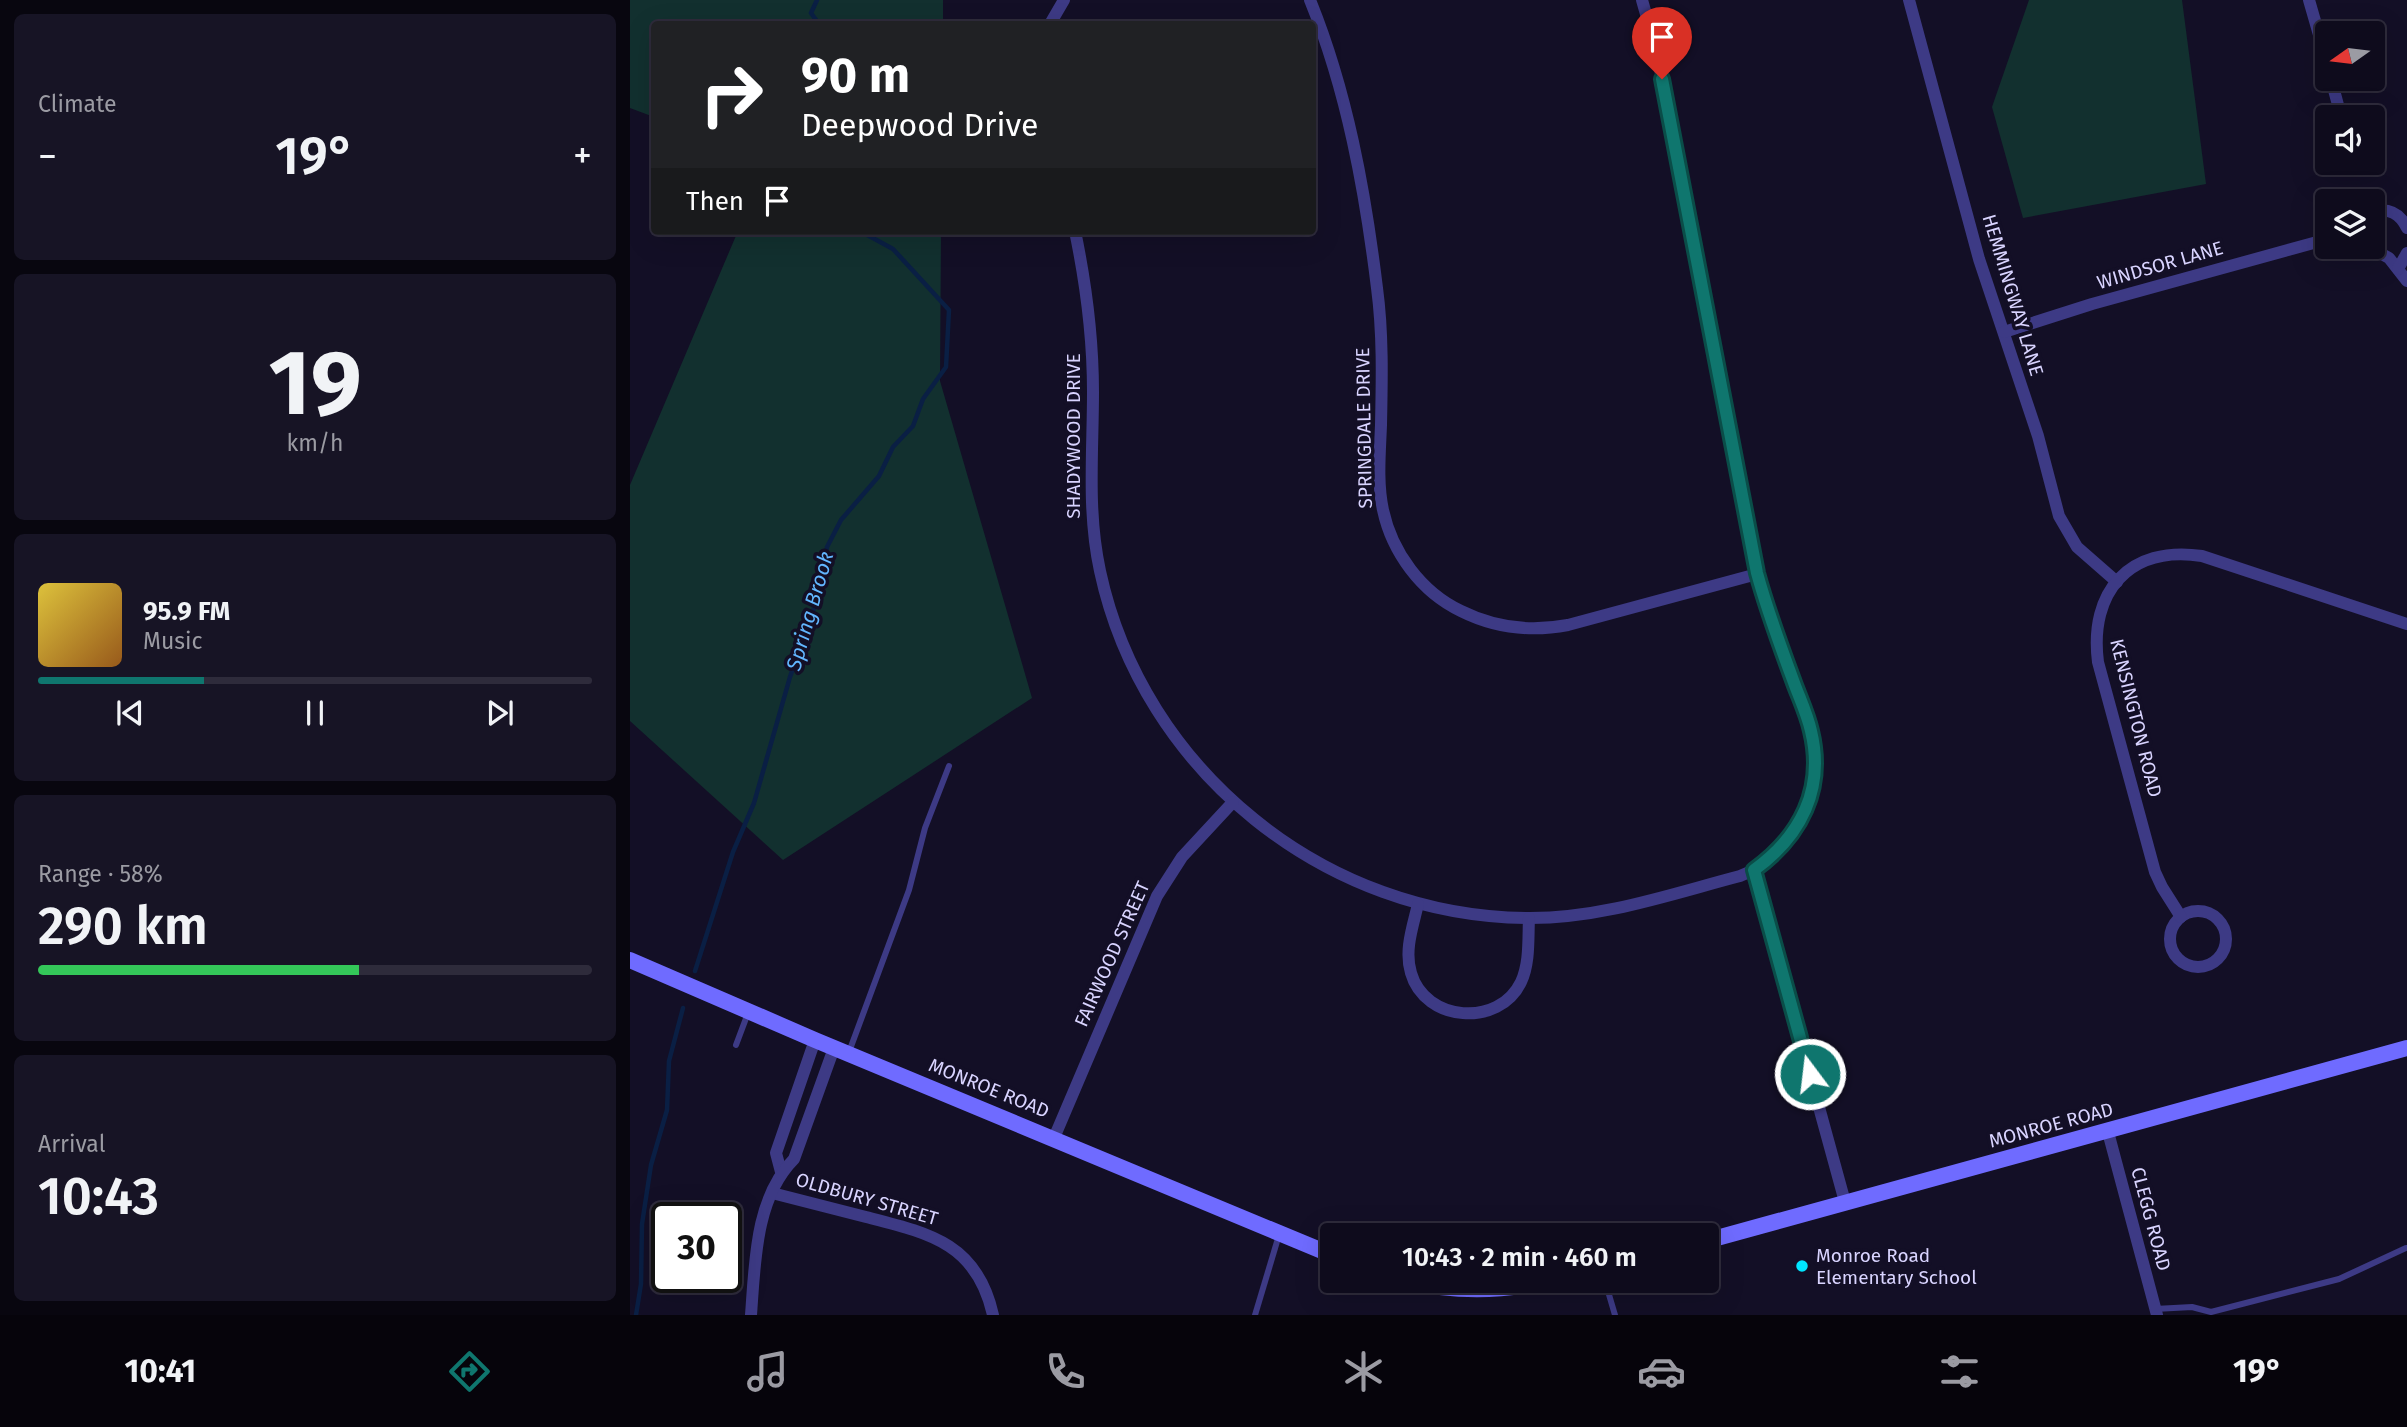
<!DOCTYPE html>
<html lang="en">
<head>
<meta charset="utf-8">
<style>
	:root { --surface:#0e0b1c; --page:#171425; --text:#f1f3f6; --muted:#9b9ba3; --line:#2e2b3b; --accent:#0f766e }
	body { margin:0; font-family:"Fira Sans",sans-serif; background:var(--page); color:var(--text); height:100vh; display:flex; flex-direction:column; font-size:26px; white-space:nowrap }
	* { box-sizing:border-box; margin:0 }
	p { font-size:23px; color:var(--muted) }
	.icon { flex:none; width:38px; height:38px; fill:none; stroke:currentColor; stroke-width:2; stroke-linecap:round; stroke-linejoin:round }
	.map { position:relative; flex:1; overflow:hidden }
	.drawer { display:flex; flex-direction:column; gap:14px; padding:14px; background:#08060f; width:630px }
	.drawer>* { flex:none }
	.hud { position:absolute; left:21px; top:21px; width:665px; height:214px; border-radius:7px; box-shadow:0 7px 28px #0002,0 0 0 2px var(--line); background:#202124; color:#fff; overflow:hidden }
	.needle { width:46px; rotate:256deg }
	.buttons { position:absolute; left:1685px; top:21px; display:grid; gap:14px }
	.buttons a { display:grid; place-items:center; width:70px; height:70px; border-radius:7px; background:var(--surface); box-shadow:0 7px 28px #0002,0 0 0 2px var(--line); font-size:35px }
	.speed { position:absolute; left:21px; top:1202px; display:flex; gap:14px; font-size:35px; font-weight:700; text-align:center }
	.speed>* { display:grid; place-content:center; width:91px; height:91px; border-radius:50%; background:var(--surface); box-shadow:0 7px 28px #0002,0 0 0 2px var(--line); line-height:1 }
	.speed .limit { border:4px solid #111; border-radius:10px; background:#fff; color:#111 }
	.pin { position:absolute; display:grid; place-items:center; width:60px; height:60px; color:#fff; margin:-72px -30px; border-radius:50% 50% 50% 0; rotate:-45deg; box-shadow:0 0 7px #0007 }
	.pin .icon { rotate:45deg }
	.me { position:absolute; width:77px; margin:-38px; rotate:345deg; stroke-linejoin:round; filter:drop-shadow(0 0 5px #0008) }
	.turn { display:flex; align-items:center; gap:24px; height:147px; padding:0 35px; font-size:32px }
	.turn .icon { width:91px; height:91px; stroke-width:2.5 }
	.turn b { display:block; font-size:49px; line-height:60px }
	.then { display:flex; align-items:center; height:66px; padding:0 35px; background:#0003; gap:14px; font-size:26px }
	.big { font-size:52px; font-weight:600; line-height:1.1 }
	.drawer .card { flex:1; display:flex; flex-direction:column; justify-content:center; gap:10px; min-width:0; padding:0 24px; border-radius:10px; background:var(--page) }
	.drawer .dial { align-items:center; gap:0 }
	.dial b { font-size:91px; line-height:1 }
	.song { display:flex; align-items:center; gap:21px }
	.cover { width:84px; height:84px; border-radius:10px; background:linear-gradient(135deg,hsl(50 70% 55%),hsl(30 70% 35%)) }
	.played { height:7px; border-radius:4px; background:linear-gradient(90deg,var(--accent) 30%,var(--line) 30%) }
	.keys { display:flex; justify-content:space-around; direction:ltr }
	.heat { display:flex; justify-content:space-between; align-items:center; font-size:38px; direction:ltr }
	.charge { height:10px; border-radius:5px; background:linear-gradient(90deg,#34c759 58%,var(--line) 0) }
	.trip { position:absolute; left:690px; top:1223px; width:399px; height:70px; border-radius:7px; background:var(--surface); box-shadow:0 7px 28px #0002,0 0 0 2px var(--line); font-weight:600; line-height:70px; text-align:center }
	.menu { display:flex; height:112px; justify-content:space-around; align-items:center; background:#06040b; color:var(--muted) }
	.menu .icon { width:49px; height:49px }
	.menu .current { color:var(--accent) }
	.menu b { font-size:32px; color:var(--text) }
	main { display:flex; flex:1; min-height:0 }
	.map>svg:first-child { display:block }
	.green { fill:#12302f }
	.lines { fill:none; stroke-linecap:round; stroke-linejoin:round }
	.stream { stroke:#0a1f44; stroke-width:4.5 }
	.lane { stroke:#3d3a85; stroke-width:6 }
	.street { stroke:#3d3a85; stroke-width:12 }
	.secondary { stroke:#6f6bff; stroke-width:16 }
	.route-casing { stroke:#0a4d48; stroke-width:18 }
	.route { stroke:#0f766e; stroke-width:12 }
	.poi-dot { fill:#00e5ff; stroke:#130f26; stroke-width:2.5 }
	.labels { text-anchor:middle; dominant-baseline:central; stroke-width:7; stroke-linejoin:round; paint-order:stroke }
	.street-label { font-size:19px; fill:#d9d4ff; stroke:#130f26 }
	.poi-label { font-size:19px; fill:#d9d4ff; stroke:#130f26; text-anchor:start }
	.water-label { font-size:21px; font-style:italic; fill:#62b6ff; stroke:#130f26 }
</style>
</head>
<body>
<main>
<section class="drawer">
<div class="card"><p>Climate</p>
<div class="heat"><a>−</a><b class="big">19°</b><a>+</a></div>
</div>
<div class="card dial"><b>19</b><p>km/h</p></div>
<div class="card">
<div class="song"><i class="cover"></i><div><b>95.9 FM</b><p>Music</p></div></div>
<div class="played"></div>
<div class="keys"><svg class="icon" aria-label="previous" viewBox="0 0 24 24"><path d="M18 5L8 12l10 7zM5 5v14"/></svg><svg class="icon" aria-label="pause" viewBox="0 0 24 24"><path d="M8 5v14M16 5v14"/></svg><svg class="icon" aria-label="next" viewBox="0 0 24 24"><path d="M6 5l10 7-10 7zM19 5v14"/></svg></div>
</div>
<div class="card"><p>Range · 58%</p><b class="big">290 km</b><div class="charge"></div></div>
<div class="card"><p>Arrival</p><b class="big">10:43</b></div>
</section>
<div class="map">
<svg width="1777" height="1315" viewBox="0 0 1777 1315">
	<rect width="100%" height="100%" fill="#130f26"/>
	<g class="green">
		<path d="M 0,0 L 313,0 L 313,24 L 24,24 L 24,117 L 0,108 Z"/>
		<path d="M 1399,0 L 1552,0 L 1576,184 L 1393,218 L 1362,107 Z"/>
		<path d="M 108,231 L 311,231 L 310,381 L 402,698 L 153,860 L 0,721 L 0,485 Z"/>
	</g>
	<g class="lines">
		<g class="stream">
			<path d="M 187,0 L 181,13 L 189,24"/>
			<path d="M 65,971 L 103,852 L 124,803 L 160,677 L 192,585 L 197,547 L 211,520 L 249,476 L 263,447 L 283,426 L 293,399 L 316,367 L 319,310 L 263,249 L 230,231"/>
			<path d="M 6,1315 L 11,1284 L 12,1224 L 21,1165 L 37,1110 L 39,1061 L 53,1008"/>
		</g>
		<g class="lane">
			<path d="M 106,1045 L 118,1013"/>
			<path d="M 219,1052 L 279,890 L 295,828 L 319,766"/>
			<path d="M 975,1281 L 985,1315"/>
			<path d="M 1525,1309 L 1562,1307 L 1581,1312 L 1709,1279 L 1776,1248"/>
			<path d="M 625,1315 L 649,1235"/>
		</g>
		<g class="street">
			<path d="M 680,0 C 717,91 735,190 747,288 C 753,333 752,379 751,425 C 750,452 747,483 753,510 C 762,552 791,592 831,611 C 865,628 901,632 938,625 L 1127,574"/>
			<path d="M 1012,0 L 1027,53 L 1127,574 C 1137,608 1148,642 1161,675 C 1167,694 1177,712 1181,731 C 1196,789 1171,836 1124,870 L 1215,1202"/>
			<path d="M 1279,0 L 1349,259 L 1408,436 L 1429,516 L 1447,547 L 1487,582"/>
			<path d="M 1679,0 L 1698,66"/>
			<path d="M 420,24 L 434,0"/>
			<path d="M 1701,79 L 1711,116"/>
			<path d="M 1743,211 C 1759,208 1770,213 1777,228"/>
			<path d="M 445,231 C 456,284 463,338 463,392 C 463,453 457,511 470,571 C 513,771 696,918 900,918 C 973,918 1041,894 1110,876 L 1124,870"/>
			<path d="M 1739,247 L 1759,258 L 1777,281"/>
			<path d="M 1768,269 L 1777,253"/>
			<path d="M 1374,332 L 1462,304 L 1698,239"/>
			<path d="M 788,904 C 783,926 774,950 781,973 C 795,1022 869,1028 891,982 C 900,963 898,938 899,918"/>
			<circle cx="1568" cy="939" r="28"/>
			<path d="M 1551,917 L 1532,887 L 1525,872 L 1468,662 C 1459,592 1499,545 1572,556 L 1777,624"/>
			<path d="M 1478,1132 L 1527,1315"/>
			<path d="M 424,1138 L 527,896 L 552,857 L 603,802"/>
			<path d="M 151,1172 L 146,1153 L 185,1040"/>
			<path d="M 142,1193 C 174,1201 205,1209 236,1217 C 299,1233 347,1243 363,1315"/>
			<path d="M 121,1315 C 125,1263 125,1198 164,1159 L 204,1048"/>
		</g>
		<g class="secondary">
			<path d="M 0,960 L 185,1040 L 702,1255"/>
			<path d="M 1076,1241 L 1777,1048"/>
			<path d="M 774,1281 C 823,1292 871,1292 919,1281"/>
		</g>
	</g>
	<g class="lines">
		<g class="route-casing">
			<path id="route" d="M 1032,79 L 1127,573 C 1137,610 1150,645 1163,680 C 1169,697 1177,713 1181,731 C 1195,789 1171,836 1124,870 L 1180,1074"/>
		</g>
		<use href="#route" class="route"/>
	</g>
	<circle class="poi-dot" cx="1172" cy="1266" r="7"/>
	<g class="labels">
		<g class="street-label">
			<text transform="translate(1530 265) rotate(-16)">WINDSOR LANE</text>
			<text transform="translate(1383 295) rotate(73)">HEMMINGWAY LANE</text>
			<text transform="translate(734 428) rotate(-91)">SPRINGDALE DRIVE</text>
			<text transform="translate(443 436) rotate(-90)">SHADYWOOD DRIVE</text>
			<text transform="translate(1506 718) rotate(76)">KENSINGTON ROAD</text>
			<text transform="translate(482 954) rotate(-66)">FAIRWOOD STREET</text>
			<text transform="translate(359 1088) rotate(22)">MONROE ROAD</text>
			<text transform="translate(1421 1125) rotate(-15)">MONROE ROAD</text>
			<text transform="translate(237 1199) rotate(16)">OLDBURY STREET</text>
			<text transform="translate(1521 1219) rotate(75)">CLEGG ROAD</text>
		</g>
		<g class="poi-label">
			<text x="1186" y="1255">Monroe Road<tspan x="1186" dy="22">Elementary School</tspan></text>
		</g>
		<g class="water-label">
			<text transform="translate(180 611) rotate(-74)">Spring Brook</text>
		</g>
	</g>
</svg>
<div class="buttons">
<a><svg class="needle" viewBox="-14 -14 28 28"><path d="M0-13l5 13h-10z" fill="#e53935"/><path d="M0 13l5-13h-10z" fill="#9b9ba3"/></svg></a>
<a><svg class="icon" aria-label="sound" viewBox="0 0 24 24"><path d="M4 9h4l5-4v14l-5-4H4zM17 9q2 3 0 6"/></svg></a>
<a><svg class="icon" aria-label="layers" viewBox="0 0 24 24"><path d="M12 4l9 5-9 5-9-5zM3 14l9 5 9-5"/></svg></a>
</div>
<div class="speed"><div class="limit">30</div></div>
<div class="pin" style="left:1032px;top:79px;background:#d93025"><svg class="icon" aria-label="arrive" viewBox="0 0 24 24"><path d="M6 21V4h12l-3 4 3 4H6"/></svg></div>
<svg class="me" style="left:1180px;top:1074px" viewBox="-20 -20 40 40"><circle r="17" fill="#0f766e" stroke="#fff" stroke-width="3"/><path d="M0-11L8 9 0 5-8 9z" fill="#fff"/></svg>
<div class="trip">10:43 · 2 min · 460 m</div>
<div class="hud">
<div class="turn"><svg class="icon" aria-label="right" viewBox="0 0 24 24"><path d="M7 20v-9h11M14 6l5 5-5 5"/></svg><div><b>90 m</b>Deepwood Drive</div></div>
<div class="then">Then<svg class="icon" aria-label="arrive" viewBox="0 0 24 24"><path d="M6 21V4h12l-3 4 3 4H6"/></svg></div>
</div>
</div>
</main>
<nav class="menu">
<b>10:41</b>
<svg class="icon current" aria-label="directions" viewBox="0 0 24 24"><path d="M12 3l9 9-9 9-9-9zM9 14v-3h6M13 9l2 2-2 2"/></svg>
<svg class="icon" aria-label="music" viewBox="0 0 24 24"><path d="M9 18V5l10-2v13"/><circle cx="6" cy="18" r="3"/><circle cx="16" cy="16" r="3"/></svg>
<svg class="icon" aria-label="phone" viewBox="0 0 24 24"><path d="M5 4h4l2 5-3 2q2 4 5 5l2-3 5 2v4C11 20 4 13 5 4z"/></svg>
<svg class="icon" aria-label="climate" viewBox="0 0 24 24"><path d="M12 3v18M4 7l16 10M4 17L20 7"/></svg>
<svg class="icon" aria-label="car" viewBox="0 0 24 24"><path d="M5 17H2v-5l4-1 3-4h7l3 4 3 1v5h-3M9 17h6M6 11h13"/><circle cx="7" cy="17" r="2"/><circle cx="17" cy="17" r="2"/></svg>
<svg class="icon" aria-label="filters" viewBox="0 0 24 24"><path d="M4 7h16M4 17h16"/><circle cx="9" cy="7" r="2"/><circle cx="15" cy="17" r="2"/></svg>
<b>19°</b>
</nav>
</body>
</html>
